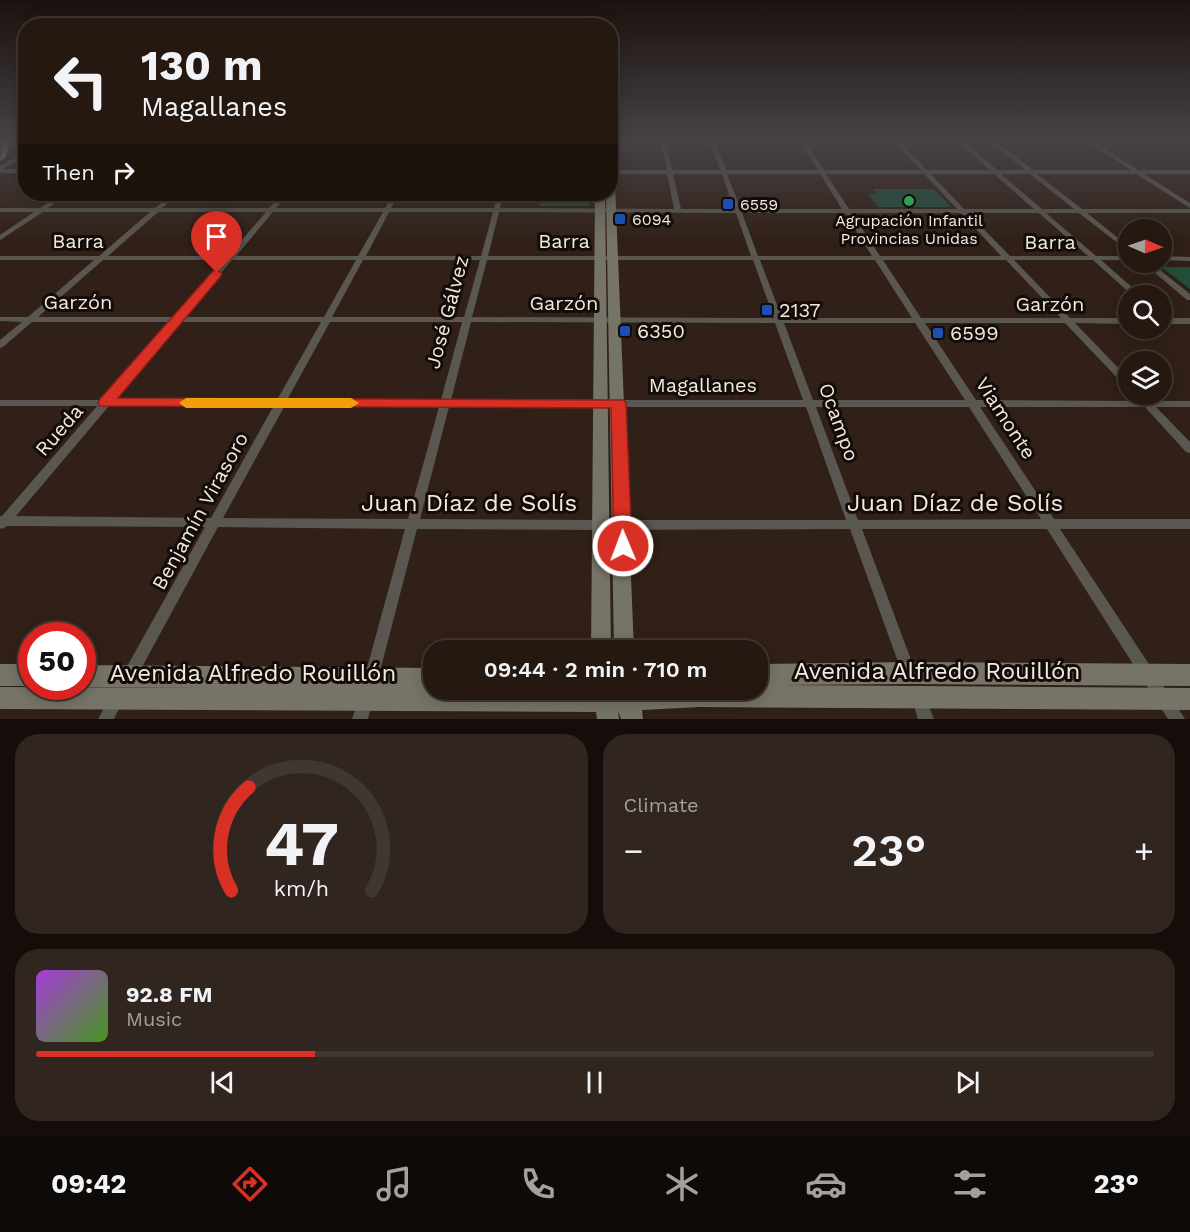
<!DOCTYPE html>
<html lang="en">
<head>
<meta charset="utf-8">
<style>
	:root { --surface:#241811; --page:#30251f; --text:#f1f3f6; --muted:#a3a09f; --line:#413731; --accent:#d93025 }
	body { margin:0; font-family:"Work Sans",sans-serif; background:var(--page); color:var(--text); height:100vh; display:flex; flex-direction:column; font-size:22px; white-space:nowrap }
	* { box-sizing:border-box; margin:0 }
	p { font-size:20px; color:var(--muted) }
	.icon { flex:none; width:33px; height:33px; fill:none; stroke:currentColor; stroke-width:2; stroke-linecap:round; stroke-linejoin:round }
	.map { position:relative; height:719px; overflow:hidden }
	.details { display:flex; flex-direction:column; gap:15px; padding:15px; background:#140d09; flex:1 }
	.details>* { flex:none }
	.banner { position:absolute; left:18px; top:18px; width:600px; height:183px; border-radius:24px; box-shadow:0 3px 15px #0003,0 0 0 2px var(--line); background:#241811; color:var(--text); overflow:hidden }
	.needle { width:39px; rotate:92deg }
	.tools { position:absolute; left:1118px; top:219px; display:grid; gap:12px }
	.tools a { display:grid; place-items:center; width:54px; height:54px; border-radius:50%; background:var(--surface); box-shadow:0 3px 15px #0003,0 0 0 2px var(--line); font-size:30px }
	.speed { position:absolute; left:18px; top:622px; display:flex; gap:12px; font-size:30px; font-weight:700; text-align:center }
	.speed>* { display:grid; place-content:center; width:78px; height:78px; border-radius:50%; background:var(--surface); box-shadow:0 3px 15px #0003,0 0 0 2px var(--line); line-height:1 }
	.speed .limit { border:9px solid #d22; background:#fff; color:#111 }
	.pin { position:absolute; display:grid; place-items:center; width:51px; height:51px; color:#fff; margin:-62px -26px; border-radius:50% 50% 50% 0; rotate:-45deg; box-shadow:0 0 6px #0007 }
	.pin .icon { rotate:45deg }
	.me { position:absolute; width:66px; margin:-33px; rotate:359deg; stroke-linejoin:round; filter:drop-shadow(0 0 4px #0008) }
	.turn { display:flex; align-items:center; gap:21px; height:126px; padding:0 24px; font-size:27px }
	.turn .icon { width:78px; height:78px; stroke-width:2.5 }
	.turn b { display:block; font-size:42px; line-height:51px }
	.then { display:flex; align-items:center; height:57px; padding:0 24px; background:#0003; gap:12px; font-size:22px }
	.big { font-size:45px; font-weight:600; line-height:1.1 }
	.details .widget { flex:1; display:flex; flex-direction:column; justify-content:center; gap:9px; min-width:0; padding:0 21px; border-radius:24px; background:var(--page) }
	.details .dial { align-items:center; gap:0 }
	.dial svg { height:156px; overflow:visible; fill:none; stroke:var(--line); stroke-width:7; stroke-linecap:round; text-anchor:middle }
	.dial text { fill:var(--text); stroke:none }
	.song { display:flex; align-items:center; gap:18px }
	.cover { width:72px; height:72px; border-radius:9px; background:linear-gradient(135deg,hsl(280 70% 55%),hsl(100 70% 35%)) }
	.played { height:6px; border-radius:3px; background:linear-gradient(90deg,var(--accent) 25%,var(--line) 25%) }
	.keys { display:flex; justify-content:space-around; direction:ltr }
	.heat { display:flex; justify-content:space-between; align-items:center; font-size:33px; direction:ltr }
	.details .tiles { flex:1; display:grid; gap:15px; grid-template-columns:1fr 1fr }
	.widget:last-child { grid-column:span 2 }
	.trip { position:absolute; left:423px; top:640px; width:345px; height:60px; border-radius:24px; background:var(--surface); box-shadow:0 3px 15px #0003,0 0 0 2px var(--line); font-weight:600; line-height:60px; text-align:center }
	.tab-bar { display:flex; height:96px; justify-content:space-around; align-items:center; background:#0e0a07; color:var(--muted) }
	.tab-bar .icon { width:42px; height:42px }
	.tab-bar .on { color:var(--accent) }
	.tab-bar b { font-size:27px; color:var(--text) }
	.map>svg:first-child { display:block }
	.green { fill:#214d3a }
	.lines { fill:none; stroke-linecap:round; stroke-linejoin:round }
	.street { fill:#59574f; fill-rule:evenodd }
	.secondary { fill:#767467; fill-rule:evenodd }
	.primary { fill:#8c8a79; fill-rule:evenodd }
	.route { fill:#d93025; stroke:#8d1f18; stroke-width:1.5 }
	.slow { fill:#f59e0b }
	.leisure-dot { fill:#2e9e5b; stroke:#130c08; stroke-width:2 }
	.transit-dot { fill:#1a4fb4; stroke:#130c08; stroke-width:2 }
	.labels { text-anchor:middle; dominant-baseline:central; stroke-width:6; stroke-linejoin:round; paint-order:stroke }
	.far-poi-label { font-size:16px; fill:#f3e8e2; stroke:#130c08; text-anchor:start }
	.street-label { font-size:20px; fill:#f3e8e2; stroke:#130c08 }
	.poi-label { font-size:20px; fill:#f3e8e2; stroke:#130c08; text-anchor:start }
	.near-street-label { font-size:24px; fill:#f3e8e2; stroke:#130c08 }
</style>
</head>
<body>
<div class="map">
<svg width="1190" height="719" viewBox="0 0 1190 719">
	<rect width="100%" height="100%" fill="#302017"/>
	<g class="green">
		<path d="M 872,189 L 934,189 L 951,207 L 878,207 L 868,194 L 876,194 Z"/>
		<path d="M 541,194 L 589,194 L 589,206 L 539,206 Z"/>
		<path d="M 1161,267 L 1190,267 L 1190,289 Z"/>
	</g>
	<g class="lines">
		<g class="street">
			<rect x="0" y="140" width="26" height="2"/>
			<path d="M 610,140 L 1190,140 L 1190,143 L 1095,142 L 1138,170 L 1190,170 L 1190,174 L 1144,174 L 1190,203 L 1190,208 L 1136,174 L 1037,174 L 1082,209 L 1190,209 L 1190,213 L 1087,213 L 1128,246 L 1128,251 L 1079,213 L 1046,213 L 1096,256 L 1128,256 L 1128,260 L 1101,260 L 1142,296 L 1133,296 L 1093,260 L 1014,260 L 1070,318 L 1128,318 L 1128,324 L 1075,323 L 1128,378 L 1128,387 L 1125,386 L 1065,323 L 925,323 L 976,400 L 1139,401 L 1134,394 L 1144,394 L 1150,401 L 1190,401 L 1190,407 L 1156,407 L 1190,442 L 1190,453 L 1186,452 L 1145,407 L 980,407 L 1054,519 L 1190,519 L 1190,529 L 1060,529 L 1185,719 L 1168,719 L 1047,529 L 862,529 L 916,673 L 914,678 L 909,680 L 904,678 L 902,673 L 850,529 L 617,530 L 613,528 L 611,525 L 613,522 L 617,520 L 846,520 L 806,407 L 449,407 L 420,519 L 604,520 L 608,522 L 610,525 L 608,528 L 604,530 L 417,529 L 378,679 L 376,684 L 371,686 L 366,684 L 364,679 L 405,529 L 218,527 L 135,680 L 130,682 L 125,680 L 123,675 L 125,670 L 205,527 L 7,526 L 2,529 L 0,528 L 0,516 L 2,516 L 97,406 L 0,406 L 0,400 L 103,400 L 171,322 L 32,322 L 3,347 L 0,348 L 0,340 L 22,322 L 0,321 L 0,317 L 28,317 L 94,260 L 0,260 L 0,256 L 99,256 L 150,212 L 43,212 L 0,240 L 0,235 L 34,212 L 0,212 L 0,208 L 40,208 L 62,194 L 68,194 L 48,208 L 155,208 L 172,194 L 178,194 L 162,208 L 269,208 L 282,194 L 288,194 L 276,208 L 385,208 L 393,194 L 399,194 L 391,208 L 494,208 L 498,194 L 504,194 L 500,208 L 674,209 L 667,174 L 610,174 L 610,170 L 667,170 L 661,142 L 610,142 ZM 666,142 L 710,142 L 720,170 L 672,170 ZM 715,142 L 800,142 L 818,170 L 726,170 ZM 805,142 L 894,142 L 921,170 L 824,170 ZM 900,142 L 958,142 L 990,170 L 927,170 ZM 965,142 L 991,142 L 1025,170 L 997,170 ZM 997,142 L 1088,142 L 1131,170 L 1033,170 ZM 673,174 L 722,174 L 734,209 L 681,209 ZM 727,174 L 820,174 L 842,209 L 741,209 ZM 826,174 L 924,174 L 957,209 L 849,209 ZM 931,174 L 994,174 L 1034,209 L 964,209 ZM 1001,174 L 1030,174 L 1074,209 L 1042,209 ZM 158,212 L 266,212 L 228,256 L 108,256 ZM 273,212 L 383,212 L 358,256 L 236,256 ZM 389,212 L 493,212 L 481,256 L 366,256 ZM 499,212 L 736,213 L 751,256 L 488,256 ZM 742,213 L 845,213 L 872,256 L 758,256 ZM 852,213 L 961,213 L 1001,256 L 880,256 ZM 968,213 L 1039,213 L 1088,256 L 1010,256 ZM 103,260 L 224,260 L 175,317 L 38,317 ZM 232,260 L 356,260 L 324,317 L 184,317 ZM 363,260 L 480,260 L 464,317 L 332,317 ZM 487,260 L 753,260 L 774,318 L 472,317 ZM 760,260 L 875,260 L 912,318 L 782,318 ZM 883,260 L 1006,260 L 1061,318 L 921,318 ZM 180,322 L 321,322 L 277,400 L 114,400 ZM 330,322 L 462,322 L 441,400 L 287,400 ZM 471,322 L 775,323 L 803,400 L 451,400 ZM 784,323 L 915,323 L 965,400 L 813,400 ZM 109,406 L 273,407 L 211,518 L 16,516 ZM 284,407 L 439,407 L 408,519 L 223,518 ZM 816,407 L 969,407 L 1041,519 L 858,520 Z"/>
			<path d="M 26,152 L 26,156 L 2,169 L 26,169 L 26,173 L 0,173 L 0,166 Z"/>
			<path d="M 1161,256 L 1190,257 L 1190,261 L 1161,260 Z"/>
			<path d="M 1142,262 L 1150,262 L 1190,294 L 1190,300 L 1187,300 Z"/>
			<rect x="1161" y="318" width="29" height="6"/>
			<path d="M 918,690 L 923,692 L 934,719 L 918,719 L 911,697 L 913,692 Z"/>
			<path d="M 116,693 L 121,695 L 123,700 L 114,719 L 98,719 L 111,695 Z"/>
			<path d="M 365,694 L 370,696 L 372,701 L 368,719 L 352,719 L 360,696 Z"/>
		</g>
		<g class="secondary">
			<path d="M 610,157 L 614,159 L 634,651 L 614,651 L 606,194 L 610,194 Z"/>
			<path d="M 595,194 L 605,194 L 611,651 L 591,651 Z"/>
			<path d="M 909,662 L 1190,664 L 1190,686 L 909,684 L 781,685 L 1190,688 L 1190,710 L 700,707 L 642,710 L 643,719 L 621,719 L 618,711 L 619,719 L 597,719 L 596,712 L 0,709 L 0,687 L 758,690 L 758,664 Z"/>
			<rect x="0" y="664" width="32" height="22"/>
			<path d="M 82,665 L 434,668 L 434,690 L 82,687 Z"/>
		</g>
		<path class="primary" d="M 3,140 L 11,140 L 5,158 L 0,161 Z"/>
	</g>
	<linearGradient id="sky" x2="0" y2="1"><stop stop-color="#1a120d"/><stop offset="0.58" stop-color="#484247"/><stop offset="1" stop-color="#484247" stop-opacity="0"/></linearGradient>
	<rect width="1190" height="241" fill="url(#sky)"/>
	<path class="route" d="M 217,270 L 222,273 L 221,276 L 118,398 L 624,400 L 626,403 L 632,546 L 629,551 L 623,553 L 616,551 L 614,546 L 611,408 L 100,406 L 98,403 L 100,399 L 213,271 Z"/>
	<path class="slow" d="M 186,398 L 351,398 L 359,403 L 351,408 L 186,408 L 179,403 Z"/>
	<circle class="leisure-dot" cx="909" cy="201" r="6"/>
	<g class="transit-dot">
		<rect x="722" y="198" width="12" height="12" rx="3"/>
		<rect x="614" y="213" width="12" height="12" rx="3"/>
		<rect x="761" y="304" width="12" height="12" rx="3"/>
		<rect x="619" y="325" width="12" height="12" rx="3"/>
		<rect x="932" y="327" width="12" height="12" rx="3"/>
	</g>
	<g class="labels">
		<g class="far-poi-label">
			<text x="740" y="204">6559</text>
			<text x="632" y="219">6094</text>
			<text x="909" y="220" text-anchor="middle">Agrupación Infantil<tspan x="909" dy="18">Provincias Unidas</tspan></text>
		</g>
		<g class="street-label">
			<text x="78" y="241">Barra</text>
			<text x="564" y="241">Barra</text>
			<text x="1050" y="242">Barra</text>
			<text x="78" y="302">Garzón</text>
			<text x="564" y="303">Garzón</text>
			<text x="1050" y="304">Garzón</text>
			<text transform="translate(447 312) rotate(-75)">José Gálvez</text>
			<text x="703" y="385">Magallanes</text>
			<text transform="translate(1006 418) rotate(57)">Viamonte</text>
			<text transform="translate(839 422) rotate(70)">Ocampo</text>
			<text transform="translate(59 430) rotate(-49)">Rueda</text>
			<text transform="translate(200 511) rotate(-61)">Benjamín Virasoro</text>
		</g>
		<g class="poi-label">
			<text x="779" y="310">2137</text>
			<text x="637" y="331">6350</text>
			<text x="950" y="333">6599</text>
		</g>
		<g class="near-street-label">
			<text x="469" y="503">Juan Díaz de Solís</text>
			<text x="955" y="503">Juan Díaz de Solís</text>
			<text x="937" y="671">Avenida Alfredo Rouillón</text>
			<text x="253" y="673">Avenida Alfredo Rouillón</text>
		</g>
	</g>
</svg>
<div class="tools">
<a><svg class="needle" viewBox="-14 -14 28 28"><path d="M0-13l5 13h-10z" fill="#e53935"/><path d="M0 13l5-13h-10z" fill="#a3a09f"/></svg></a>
<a><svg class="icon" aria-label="search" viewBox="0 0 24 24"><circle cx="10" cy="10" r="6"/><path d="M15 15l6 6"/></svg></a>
<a><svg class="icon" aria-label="layers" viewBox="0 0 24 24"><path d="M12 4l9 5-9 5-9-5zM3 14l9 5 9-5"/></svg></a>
</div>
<div class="speed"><div class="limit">50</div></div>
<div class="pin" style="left:217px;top:273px;background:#d93025"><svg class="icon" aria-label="arrive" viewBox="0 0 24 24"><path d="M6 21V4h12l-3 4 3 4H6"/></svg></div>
<svg class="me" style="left:623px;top:546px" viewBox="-20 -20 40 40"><circle r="17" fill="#d93025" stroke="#fff" stroke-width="3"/><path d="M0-11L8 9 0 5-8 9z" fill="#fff"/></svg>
<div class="trip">09:44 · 2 min · 710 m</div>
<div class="banner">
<div class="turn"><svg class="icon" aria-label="left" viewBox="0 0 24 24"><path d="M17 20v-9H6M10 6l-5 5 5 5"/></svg><div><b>130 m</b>Magallanes</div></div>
<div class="then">Then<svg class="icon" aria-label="right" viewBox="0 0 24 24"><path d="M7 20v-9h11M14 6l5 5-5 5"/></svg></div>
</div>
</div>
<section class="details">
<div class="tiles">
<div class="widget dial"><svg viewBox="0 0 100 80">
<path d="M14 69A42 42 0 1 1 86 69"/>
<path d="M14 69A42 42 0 0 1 23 16" stroke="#d93025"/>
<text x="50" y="56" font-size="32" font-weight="700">47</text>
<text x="50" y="72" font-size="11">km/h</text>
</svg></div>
<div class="widget"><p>Climate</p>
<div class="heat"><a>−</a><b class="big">23°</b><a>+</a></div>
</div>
<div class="widget">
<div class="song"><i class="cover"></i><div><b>92.8 FM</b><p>Music</p></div></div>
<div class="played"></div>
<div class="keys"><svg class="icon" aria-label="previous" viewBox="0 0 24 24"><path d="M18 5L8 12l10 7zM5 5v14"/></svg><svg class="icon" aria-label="pause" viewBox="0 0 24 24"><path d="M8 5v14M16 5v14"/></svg><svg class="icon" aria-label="next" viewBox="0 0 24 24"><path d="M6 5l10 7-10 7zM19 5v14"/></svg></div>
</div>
</div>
</section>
<nav class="tab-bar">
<b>09:42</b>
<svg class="icon on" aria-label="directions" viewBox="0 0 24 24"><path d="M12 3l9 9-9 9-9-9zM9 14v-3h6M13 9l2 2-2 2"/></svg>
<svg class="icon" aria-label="music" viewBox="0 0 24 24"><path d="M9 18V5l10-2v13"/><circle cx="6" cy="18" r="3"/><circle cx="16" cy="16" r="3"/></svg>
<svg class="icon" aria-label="phone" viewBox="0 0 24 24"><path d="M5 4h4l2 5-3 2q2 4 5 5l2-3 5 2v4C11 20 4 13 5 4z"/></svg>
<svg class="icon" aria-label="climate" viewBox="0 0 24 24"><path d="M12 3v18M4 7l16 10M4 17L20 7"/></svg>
<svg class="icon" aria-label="car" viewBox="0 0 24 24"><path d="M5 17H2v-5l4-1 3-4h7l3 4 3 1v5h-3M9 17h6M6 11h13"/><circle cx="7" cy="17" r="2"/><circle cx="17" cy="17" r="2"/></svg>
<svg class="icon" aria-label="filters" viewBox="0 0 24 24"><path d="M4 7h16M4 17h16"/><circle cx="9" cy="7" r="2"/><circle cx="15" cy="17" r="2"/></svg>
<b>23°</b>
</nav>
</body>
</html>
